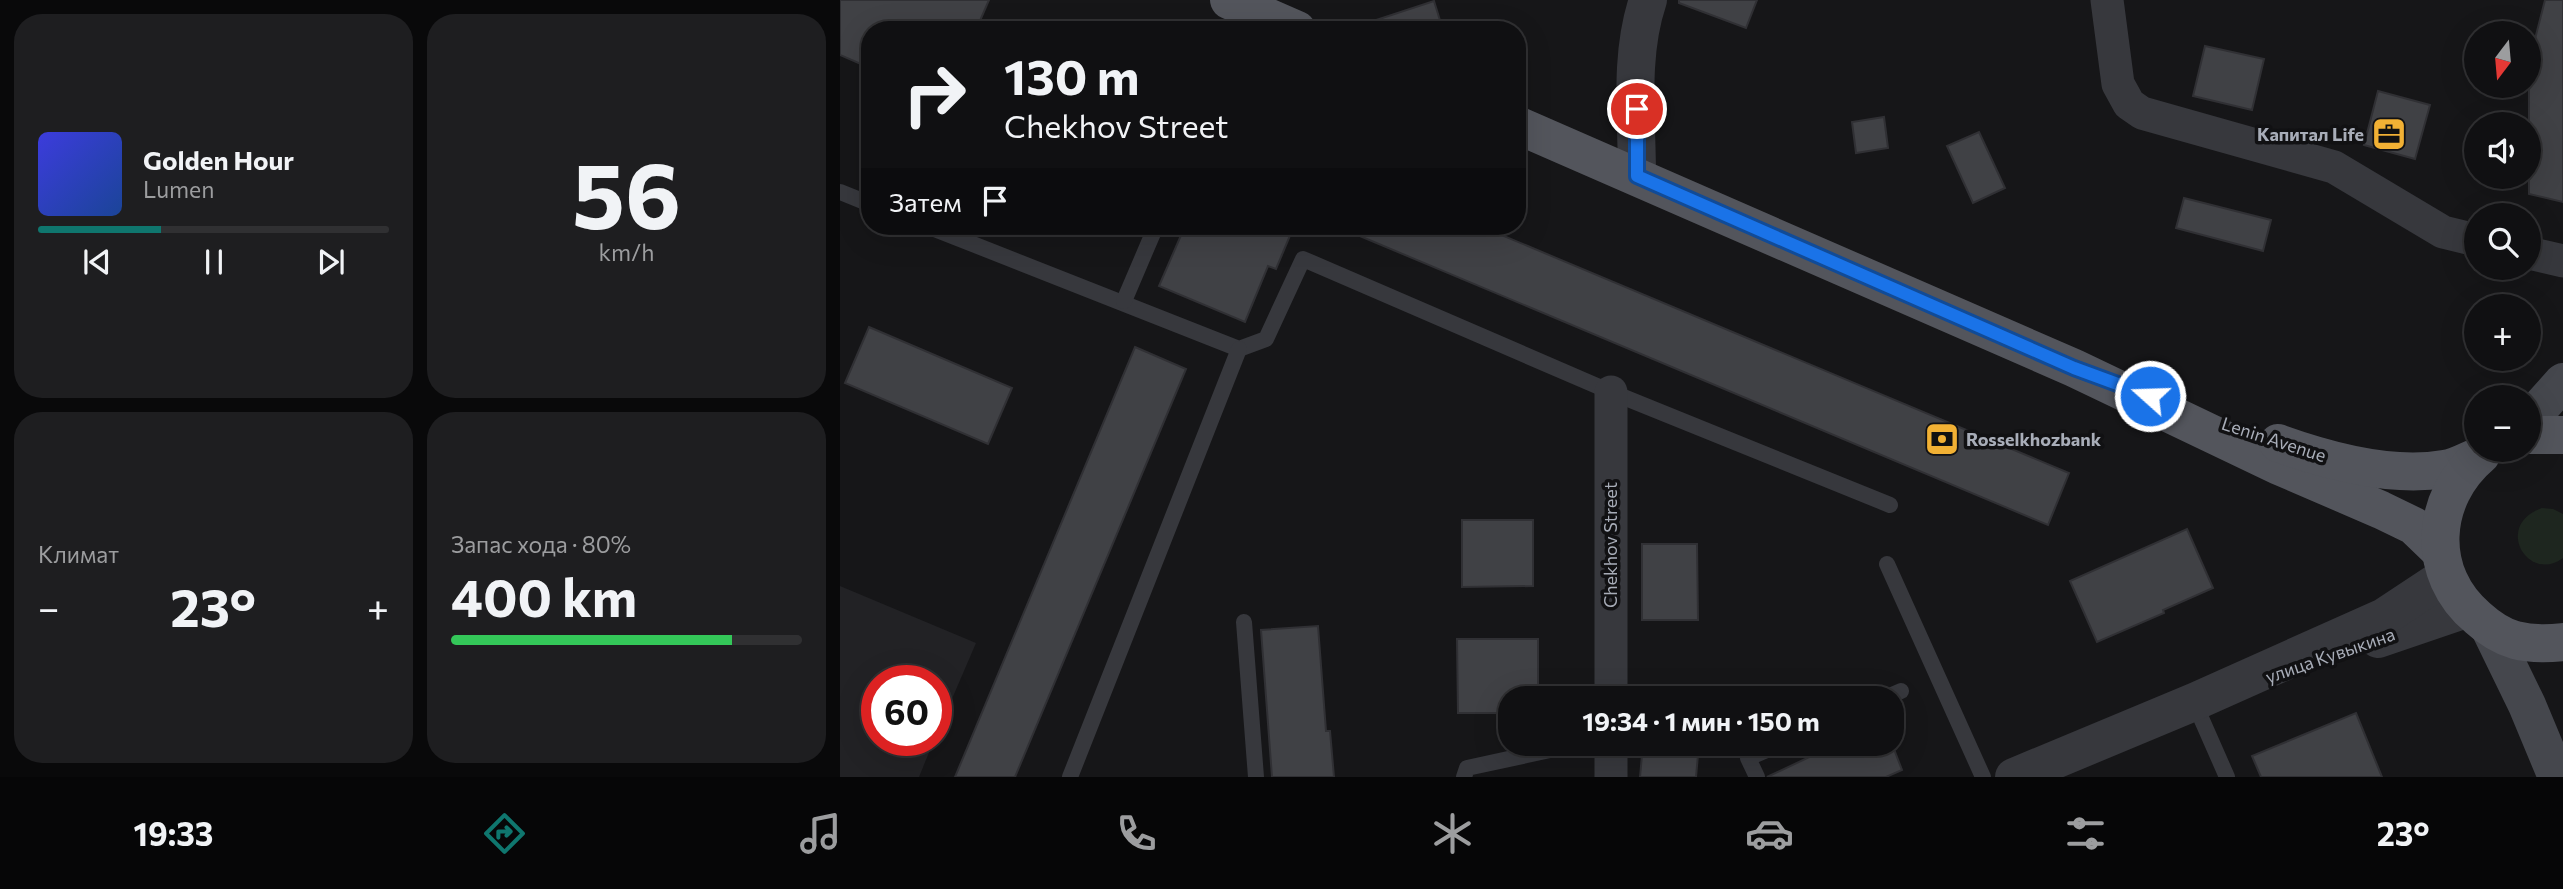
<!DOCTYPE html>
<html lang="ru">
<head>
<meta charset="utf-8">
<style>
	:root { --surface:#101012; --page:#1e1e20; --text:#f1f3f6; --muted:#9c9d9f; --line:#303032; --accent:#0f766e }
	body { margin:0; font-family:Commissioner,sans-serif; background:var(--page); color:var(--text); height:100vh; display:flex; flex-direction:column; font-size:26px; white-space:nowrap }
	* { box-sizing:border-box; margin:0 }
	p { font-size:23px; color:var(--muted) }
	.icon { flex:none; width:38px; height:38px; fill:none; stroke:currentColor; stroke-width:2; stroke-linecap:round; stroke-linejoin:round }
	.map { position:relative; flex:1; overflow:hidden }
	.drawer { display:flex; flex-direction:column; gap:14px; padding:14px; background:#09090a; width:840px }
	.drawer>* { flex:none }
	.hud { position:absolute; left:21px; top:21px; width:665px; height:214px; border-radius:28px; box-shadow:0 7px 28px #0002,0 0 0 2px var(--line); background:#101012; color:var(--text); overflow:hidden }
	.needle { width:46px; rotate:196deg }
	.fabs { position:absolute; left:1624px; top:21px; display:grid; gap:14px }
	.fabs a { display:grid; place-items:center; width:77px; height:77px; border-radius:50%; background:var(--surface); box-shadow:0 7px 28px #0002,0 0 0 2px var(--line); font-size:35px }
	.speed { position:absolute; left:21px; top:665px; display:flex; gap:14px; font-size:35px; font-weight:700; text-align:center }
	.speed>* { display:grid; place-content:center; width:91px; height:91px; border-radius:50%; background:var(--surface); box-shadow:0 7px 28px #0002,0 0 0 2px var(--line); line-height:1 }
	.speed .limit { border:10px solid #d22; background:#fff; color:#111 }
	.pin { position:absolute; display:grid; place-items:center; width:60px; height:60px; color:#fff; margin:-30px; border:4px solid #fff; border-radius:50%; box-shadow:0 2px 7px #0007 }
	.me { position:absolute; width:77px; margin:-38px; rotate:290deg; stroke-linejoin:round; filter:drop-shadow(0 0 5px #0008) }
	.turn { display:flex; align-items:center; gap:24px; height:147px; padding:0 28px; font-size:32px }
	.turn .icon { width:91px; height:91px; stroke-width:2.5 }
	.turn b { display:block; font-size:49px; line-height:60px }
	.then { display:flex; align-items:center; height:66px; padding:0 28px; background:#0003; gap:14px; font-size:26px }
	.big { font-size:52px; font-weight:700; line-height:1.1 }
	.drawer .tile { flex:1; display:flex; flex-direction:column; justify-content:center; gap:10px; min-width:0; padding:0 24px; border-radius:28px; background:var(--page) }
	.drawer .dial { align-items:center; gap:0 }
	.dial b { font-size:91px; line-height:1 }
	.song { display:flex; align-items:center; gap:21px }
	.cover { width:84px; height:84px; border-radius:10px; background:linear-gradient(135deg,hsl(240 70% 55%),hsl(220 70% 35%)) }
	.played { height:7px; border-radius:4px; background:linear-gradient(90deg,var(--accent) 35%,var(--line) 35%) }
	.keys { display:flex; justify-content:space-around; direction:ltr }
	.heat { display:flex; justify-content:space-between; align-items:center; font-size:38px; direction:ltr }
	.charge { height:10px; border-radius:5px; background:linear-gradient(90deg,#34c759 80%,var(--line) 0) }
	.drawer .tiles { flex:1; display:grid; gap:14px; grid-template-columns:repeat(2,1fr) }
	.trip { position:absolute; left:658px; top:686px; width:406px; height:70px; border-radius:28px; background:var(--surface); box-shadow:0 7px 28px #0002,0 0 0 2px var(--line); font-weight:700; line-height:70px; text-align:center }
	.tab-bar { display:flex; height:112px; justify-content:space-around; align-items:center; background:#060607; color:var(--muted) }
	.tab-bar .icon { width:49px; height:49px }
	.tab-bar .active { color:var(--accent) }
	.tab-bar b { font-size:32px; color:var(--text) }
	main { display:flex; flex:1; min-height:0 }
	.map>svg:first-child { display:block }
	.built { fill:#222225 }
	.green { fill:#1e261f }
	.building { fill:#404145; stroke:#303034; stroke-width:2 }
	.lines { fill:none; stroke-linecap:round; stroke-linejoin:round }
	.service { stroke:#37383d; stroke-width:16 }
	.minor { stroke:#37383d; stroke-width:33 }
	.tertiary { stroke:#37383d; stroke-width:38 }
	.secondary { stroke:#45474d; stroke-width:38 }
	.primary { stroke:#53555c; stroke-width:38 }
	.route-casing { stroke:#114b97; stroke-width:18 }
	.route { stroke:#1a73e8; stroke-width:12 }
	.labels { text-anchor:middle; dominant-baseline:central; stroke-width:7; stroke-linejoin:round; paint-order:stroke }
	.poi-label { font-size:18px; font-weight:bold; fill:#a8adb8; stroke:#111113; text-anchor:end }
	.street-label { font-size:18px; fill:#a8adb8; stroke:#111113 }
</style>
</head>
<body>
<main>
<section class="drawer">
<div class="tiles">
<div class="tile">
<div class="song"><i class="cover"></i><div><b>Golden Hour</b><p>Lumen</p></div></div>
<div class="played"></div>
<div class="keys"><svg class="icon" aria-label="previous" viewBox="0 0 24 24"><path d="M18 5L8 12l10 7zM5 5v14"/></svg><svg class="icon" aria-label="pause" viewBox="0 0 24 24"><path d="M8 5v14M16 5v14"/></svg><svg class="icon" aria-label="next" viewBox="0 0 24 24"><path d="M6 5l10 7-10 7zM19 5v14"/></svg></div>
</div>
<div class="tile dial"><b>56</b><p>km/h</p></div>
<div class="tile"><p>Климат</p>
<div class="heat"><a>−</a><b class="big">23°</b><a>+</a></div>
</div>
<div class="tile"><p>Запас хода · 80%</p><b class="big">400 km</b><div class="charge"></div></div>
</div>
</section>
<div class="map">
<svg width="1723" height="777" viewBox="0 0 1723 777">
	<rect width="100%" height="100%" fill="#161618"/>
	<path class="built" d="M 0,586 L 136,643 L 96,736 L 96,681 L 37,681 L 37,740 L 94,740 L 79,777 L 0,777 Z"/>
	<path class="green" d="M 1702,508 L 1713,509 L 1723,514 L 1723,558 C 1688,584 1653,525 1702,508 Z"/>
	<g class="building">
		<path d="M 0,0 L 149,0 L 136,30 L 30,30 L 30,68 L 0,55 Z"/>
		<path d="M 839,0 L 917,0 L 906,28 L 839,3 Z"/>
		<path d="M 1705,0 L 1723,0 L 1723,202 L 1689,194 L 1689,41 L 1694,43 Z"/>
		<path d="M 594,1 L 603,30 L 521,30 L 521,25 Z"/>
		<path d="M 1365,46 L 1424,59 L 1412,110 L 1353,96 Z"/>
		<path d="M 1538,91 L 1590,105 L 1575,159 L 1524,145 Z"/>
		<path d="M 1044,117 L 1048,148 L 1016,153 L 1012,122 Z"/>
		<path d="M 1139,132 L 1165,188 L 1133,203 L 1107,146 Z"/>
		<path d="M 1344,198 L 1431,220 L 1423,251 L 1336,228 Z"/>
		<path d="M 345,226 L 454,226 L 436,269 L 428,266 L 405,322 L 319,286 Z"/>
		<path d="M 496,226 L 640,226 L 1229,473 L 1208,525 Z"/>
		<path d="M 29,327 L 172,388 L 148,444 L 5,383 Z"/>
		<path d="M 295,347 L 346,369 L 175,777 L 115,777 Z"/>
		<path d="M 622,520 L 693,520 L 693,586 L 622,587 Z"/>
		<path d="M 1347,529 L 1373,588 L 1323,610 L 1324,613 L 1257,642 L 1230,581 Z"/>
		<path d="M 802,544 L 857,544 L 858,620 L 802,620 Z"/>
		<path d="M 478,626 L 486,731 L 490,731 L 494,777 L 432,777 L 421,630 Z"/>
		<path d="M 617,639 L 698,639 L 698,698 L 670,698 L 670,713 L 618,713 Z"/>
		<path d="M 1516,713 L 1542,777 L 1421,777 L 1412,756 Z"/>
		<path d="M 803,744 L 859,744 L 856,777 L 800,777 Z"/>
		<path d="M 997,744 L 1052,744 L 1062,770 L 1046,777 L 927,777 Z"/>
	</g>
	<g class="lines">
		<g class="service">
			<path d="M 0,192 L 30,204"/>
			<path d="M 87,226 L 399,349 L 426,339 L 463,259 L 771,392 L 1050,505"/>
			<path d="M 284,301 L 316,226"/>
			<path d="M 1047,564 L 1143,777"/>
			<path d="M 404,622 L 416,777"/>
			<path d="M 1045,698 L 1061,691"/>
			<path d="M 1354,702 L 1387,777"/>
			<path d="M 230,777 L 399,349"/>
			<path d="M 624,777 L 627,768 L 738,744"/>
			<path d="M 917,777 L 908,758 L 941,744"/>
		</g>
		<g class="minor">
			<path d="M 1267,0 L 1278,84 L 1289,104 L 1302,113 L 1494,167 L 1603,232 L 1636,240"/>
			<path d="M 1689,253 L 1723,261"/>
			<path d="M 771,698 L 771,392"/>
			<path d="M 771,777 L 771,744"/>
		</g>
		<g class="tertiary">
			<path d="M 797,176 C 797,118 789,56 808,0"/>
			<path d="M 1538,639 L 1626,609"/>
			<path d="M 1174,777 L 1354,702 L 1544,617 L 1606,576"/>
		</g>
		<g class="secondary">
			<path d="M 1689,420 L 1723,382"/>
			<path d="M 1650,629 L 1687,705 L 1717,777"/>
		</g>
		<g class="primary">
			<path d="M 389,0 L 457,30"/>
			<path d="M 677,125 L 1234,368 L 1439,466 L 1541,510 L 1574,526 L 1600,551"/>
			<path d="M 1689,435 L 1723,435"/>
			<path d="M 1438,443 C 1488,461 1550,478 1604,469 C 1616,468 1628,460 1639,456"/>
			<path d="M 1641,455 C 1590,498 1585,574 1638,618 C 1649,628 1661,636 1675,640 C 1691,644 1707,644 1723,642"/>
		</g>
	</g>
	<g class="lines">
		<g class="route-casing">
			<path id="route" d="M 797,109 L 797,176 L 1234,368 L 1310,396"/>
		</g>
		<use href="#route" class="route"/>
	</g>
	<defs>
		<g id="office-square" transform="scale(1.75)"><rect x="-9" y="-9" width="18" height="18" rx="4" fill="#f2b134" stroke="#111113"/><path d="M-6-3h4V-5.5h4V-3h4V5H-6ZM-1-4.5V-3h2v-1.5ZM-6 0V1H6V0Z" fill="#111"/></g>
		<g id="bank-square" transform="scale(1.75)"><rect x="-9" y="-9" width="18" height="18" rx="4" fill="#f2b134" stroke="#111113"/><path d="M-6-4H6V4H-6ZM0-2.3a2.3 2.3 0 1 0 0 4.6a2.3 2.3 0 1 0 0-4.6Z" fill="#111"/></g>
	</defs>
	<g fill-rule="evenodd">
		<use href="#office-square" x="1549" y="134"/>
		<use href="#bank-square" x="1102" y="439"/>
	</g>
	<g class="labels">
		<g class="poi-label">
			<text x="1524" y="134">Капитал Life</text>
			<text x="1126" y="439" text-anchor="start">Rosselkhozbank</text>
		</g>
		<g class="street-label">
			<text transform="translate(1434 439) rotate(18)">Lenin Avenue</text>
			<text transform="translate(770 545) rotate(-90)">Chekhov Street</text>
			<text transform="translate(1490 655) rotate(-19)">улица Кувыкина</text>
		</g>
	</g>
</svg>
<div class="fabs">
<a><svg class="needle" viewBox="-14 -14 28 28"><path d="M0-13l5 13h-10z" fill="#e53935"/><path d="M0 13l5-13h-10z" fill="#9c9d9f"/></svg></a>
<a><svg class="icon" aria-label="sound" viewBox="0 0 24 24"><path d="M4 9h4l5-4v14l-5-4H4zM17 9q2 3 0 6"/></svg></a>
<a><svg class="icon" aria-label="search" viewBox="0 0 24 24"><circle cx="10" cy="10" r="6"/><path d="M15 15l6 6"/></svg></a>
<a>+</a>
<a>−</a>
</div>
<div class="speed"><div class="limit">60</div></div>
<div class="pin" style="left:797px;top:109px;background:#d93025"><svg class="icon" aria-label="arrive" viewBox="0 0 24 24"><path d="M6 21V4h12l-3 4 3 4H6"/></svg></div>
<svg class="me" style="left:1310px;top:396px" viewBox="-20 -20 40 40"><circle r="17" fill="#1a73e8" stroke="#fff" stroke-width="3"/><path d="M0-11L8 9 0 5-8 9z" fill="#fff"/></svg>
<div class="trip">19:34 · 1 мин · 150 m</div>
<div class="hud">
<div class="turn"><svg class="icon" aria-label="right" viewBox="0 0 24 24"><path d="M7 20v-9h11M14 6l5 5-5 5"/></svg><div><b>130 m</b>Chekhov Street</div></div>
<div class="then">Затем<svg class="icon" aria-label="arrive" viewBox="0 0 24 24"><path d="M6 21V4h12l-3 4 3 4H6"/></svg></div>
</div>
</div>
</main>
<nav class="tab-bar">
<b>19:33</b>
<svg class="icon active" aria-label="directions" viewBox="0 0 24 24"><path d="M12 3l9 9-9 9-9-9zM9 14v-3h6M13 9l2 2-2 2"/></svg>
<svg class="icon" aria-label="music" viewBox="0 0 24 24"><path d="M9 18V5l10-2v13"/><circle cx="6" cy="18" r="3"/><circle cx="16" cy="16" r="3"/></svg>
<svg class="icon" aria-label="phone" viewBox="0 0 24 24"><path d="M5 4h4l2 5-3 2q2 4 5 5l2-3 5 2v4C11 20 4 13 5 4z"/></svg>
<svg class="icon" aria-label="climate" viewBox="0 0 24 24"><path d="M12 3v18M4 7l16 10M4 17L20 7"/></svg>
<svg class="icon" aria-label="car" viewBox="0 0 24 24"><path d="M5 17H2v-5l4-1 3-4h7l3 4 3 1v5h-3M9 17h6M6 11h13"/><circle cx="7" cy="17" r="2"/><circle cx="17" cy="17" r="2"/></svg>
<svg class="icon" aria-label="filters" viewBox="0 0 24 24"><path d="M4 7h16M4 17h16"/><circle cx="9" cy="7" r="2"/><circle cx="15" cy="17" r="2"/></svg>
<b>23°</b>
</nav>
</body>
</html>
